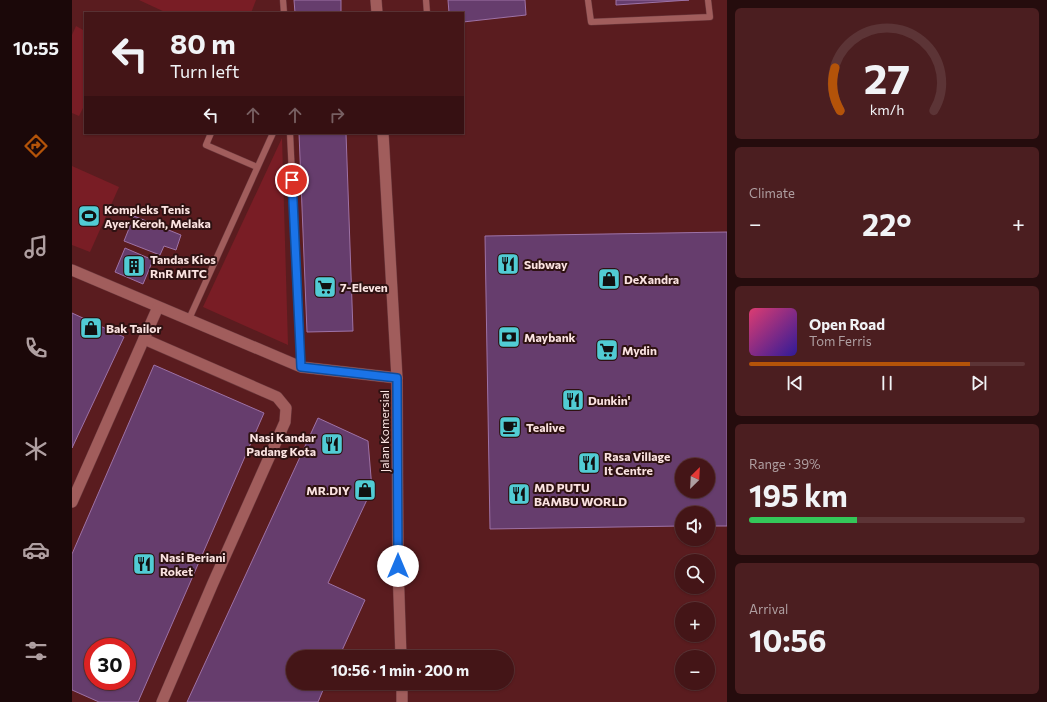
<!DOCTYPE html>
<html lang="en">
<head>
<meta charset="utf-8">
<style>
	:root { --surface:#441517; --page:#4b1e20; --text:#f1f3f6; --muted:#af9fa1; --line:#5c3436; --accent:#b45309 }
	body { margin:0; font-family:Commissioner,sans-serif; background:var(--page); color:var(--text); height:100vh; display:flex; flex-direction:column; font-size:15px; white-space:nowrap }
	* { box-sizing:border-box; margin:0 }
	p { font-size:13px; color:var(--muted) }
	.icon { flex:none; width:22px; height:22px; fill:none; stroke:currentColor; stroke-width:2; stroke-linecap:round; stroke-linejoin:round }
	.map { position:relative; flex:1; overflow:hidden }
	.panel { display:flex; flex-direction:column; gap:8px; padding:8px; background:#250c0d; width:320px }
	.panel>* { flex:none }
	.guide { position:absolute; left:12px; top:12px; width:380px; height:122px; border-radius:0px; box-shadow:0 1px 3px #0004,0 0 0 1px var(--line); background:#441517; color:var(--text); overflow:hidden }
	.needle { width:26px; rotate:24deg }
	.fabs { position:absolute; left:603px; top:458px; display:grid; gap:8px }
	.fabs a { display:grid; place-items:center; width:40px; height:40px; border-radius:50%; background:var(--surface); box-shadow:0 1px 3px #0004,0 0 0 1px var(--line); font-size:20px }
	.speed { position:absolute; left:12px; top:638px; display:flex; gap:8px; font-size:20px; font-weight:700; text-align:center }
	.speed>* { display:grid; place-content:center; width:52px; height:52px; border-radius:50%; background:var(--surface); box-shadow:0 1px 3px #0004,0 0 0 1px var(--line); line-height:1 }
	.speed .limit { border:6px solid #d22; background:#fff; color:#111 }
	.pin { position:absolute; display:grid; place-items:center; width:34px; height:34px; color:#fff; margin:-17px; border:2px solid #fff; border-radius:50%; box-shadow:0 1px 4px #0007 }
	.me { position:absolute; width:44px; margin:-22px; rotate:0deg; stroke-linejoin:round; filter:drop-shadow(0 0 3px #0008) }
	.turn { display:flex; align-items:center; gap:14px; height:84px; padding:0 20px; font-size:18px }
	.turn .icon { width:52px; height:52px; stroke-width:2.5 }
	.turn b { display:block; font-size:28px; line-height:34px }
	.lanes { display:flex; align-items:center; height:38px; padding:0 20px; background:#0003; justify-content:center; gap:20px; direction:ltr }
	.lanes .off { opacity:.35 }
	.big { font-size:30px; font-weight:700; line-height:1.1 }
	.panel .tile { flex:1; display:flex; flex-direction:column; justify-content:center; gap:6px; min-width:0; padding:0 14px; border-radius:6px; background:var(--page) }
	.panel .dial { align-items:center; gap:0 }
	.dial svg { height:104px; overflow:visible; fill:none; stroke:var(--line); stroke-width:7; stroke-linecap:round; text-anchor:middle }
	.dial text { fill:var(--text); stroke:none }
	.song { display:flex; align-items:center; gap:12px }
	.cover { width:48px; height:48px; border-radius:6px; background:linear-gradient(135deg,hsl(340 70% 55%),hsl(250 70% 35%)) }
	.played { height:4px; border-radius:2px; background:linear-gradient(90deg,var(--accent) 80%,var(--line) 80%) }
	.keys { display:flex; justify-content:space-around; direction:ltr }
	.heat { display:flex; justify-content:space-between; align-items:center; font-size:22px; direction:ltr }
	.charge { height:6px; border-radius:3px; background:linear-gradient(90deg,#34c759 39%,var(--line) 0) }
	.trip { position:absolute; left:214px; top:650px; width:228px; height:40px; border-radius:20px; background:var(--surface); box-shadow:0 1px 3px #0004,0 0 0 1px var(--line); font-weight:700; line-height:40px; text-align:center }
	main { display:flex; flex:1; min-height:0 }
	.menu { display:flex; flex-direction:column; width:72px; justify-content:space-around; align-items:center; background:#1b0809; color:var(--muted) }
	.menu .icon { width:28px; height:28px }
	.menu .current { color:var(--accent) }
	.menu b { font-size:18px; color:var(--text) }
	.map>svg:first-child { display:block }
	.green { fill:#791d25 }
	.building { fill:#663d6d; stroke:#9e72a6; fill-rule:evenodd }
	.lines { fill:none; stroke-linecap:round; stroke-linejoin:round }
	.service-casing { stroke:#6d3b3f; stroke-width:7 }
	.minor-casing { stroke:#6d3b3f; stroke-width:12 }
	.service { stroke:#a15d5c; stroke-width:6 }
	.minor { stroke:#a15d5c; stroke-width:11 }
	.route-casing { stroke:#114b97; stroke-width:10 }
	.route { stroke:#1a73e8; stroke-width:7 }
	.labels { text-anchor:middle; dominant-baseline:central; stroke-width:4; stroke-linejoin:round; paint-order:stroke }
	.poi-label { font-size:12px; font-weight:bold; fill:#fae2e0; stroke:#2e1212; text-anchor:start }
	.street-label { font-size:12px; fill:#fae2e0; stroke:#2e1212 }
</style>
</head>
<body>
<main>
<nav class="menu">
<b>10:55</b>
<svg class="icon current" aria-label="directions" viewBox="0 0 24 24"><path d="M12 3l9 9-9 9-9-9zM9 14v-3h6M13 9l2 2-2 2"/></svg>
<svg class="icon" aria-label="music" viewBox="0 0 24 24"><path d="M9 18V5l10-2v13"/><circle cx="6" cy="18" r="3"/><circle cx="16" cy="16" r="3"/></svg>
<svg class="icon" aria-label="phone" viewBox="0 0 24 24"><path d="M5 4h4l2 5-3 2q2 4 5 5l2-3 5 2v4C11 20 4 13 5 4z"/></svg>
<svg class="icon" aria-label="climate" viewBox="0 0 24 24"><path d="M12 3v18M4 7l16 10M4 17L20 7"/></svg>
<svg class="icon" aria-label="car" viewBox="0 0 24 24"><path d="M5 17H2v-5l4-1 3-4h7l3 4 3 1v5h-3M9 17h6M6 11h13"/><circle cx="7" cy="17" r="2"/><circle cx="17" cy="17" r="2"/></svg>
<svg class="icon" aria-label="filters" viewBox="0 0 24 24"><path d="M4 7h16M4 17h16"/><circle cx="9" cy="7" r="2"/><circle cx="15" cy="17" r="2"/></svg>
</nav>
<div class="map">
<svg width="655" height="702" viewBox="0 0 655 702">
	<rect width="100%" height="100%" fill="#5a1c1f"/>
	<g class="green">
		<path d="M 67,0 L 184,0 L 179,13 L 95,13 Z"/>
		<path d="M 4,26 L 13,31 L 13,104 L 7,116 L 0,113 L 0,35 Z"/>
		<path d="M 210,138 L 216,345 L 131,307 Z"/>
		<path d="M 0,166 L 47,187 L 18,252 L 0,245 Z"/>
	</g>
	<g class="building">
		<path d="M 222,0 L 269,0 L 269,13 L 223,13 Z"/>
		<path d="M 376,0 L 453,0 L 454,15 L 391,22 L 391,13 L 377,13 Z"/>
		<path d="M 544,0 L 617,0 L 544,5 Z"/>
		<path d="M 227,133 L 274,133 L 281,331 L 235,332 Z"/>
		<path d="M 62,216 L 109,235 L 104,250 L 92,246 L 88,255 L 52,241 Z"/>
		<path d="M 655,232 L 655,526 L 636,526 L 636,513 L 610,513 L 610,526 L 418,529 L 413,236 ZM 610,465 L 636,465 L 636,491 L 610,491 Z"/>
		<path d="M 53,248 L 81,260 L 71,284 L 43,272 Z"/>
		<path d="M 0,313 L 52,337 L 0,448 Z"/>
		<path d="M 82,365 L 192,413 L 66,702 L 27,702 L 0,690 L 0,554 ZM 21,647 L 55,647 L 55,681 L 21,681 Z"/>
		<path d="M 246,418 L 296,441 L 300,489 L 256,583 L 293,600 L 267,657 L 221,657 L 221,683 L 254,683 L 246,702 L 115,702 Z"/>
	</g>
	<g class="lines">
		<g class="service-casing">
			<g id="service">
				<path d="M 211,0 L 212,13"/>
				<path d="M 354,0 L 355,13"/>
				<path d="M 516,0 L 519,22 L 638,17 L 636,0"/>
				<path d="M 139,133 L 134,145 L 185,167"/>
				<path d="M 218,133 L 229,367"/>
				<path d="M 117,319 L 201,133"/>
			</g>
		</g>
		<g class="minor-casing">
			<g id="minor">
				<path d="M 304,0 L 305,13"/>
				<path d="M 311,133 L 325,378 L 326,566 L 329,657"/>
				<path d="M 0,270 L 229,367 L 325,378"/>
				<path d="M 72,339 L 205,397 L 214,408 L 213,422 L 141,583 L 90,702"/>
				<path d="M 0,502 L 86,307"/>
				<path d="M 330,702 L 330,683"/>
			</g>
		</g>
		<use href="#service" class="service"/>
		<use href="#minor" class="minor"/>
	</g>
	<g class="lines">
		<g class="route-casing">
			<path id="route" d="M 220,180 L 229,367 L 325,378 L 326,566"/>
		</g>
		<use href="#route" class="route"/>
	</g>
	<defs>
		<g id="stadium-square" transform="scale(1.15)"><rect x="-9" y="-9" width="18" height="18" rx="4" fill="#51ccd4" stroke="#2e1212"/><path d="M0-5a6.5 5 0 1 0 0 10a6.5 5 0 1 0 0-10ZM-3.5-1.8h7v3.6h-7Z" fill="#111"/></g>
		<g id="restaurant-square" transform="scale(1.15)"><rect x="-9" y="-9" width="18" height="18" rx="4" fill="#51ccd4" stroke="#2e1212"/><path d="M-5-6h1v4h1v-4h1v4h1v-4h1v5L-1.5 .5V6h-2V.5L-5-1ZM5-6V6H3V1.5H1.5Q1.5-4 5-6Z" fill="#111"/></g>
		<g id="building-square" transform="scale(1.15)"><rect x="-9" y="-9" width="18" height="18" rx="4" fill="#51ccd4" stroke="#2e1212"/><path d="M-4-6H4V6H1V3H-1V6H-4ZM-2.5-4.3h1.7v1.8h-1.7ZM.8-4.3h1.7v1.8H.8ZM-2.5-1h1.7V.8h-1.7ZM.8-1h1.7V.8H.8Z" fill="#111"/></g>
		<g id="shop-square" transform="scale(1.15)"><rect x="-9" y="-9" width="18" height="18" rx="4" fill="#51ccd4" stroke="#2e1212"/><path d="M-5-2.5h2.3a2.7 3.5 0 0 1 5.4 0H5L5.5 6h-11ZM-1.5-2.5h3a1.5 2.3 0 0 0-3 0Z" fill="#111"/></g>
		<g id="supermarket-square" transform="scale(1.15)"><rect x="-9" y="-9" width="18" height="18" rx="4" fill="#51ccd4" stroke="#2e1212"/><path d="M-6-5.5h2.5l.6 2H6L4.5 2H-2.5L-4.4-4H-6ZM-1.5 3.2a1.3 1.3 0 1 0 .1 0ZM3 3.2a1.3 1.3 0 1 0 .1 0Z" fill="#111"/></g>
		<g id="bank-square" transform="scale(1.15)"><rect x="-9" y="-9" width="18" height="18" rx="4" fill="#51ccd4" stroke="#2e1212"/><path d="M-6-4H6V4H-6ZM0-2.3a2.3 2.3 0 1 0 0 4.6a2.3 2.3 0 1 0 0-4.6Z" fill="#111"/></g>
		<g id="cafe-square" transform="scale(1.15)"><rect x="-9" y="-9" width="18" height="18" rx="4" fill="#51ccd4" stroke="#2e1212"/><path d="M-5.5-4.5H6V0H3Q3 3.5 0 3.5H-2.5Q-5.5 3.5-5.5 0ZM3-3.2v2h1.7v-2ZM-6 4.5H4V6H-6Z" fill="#111"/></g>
	</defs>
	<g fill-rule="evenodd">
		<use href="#stadium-square" x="17" y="216"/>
		<use href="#restaurant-square" x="436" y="264"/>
		<use href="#building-square" x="62" y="266"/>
		<use href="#shop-square" x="537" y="279"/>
		<use href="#supermarket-square" x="253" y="287"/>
		<use href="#shop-square" x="19" y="328"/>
		<use href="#bank-square" x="437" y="337"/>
		<use href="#supermarket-square" x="535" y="350"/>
		<use href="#restaurant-square" x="501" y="400"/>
		<use href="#cafe-square" x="438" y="427"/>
		<use href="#restaurant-square" x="260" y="444"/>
		<use href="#restaurant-square" x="517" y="463"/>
		<use href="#shop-square" x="293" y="490"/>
		<use href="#restaurant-square" x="447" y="494"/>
		<use href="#restaurant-square" x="72" y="564"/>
	</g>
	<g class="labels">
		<g class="poi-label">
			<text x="32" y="209">Kompleks Tenis<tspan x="32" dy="14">Ayer Keroh, Melaka</tspan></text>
			<text x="78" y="259">Tandas Kios<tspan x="78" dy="14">RnR MITC</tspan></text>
			<text x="452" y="264">Subway</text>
			<text x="552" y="279">DeXandra</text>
			<text x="268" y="287">7-Eleven</text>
			<text x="34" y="328">Bak Tailor</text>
			<text x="452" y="337">Maybank</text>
			<text x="550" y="350">Mydin</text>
			<text x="516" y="400">Dunkin'</text>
			<text x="454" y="427">Tealive</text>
			<text x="244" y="437" text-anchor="end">Nasi Kandar<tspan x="244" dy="14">Padang Kota</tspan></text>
			<text x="532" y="456">Rasa Village<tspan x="532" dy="14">It Centre</tspan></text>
			<text x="462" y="487">MD PUTU<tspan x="462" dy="14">BAMBU WORLD</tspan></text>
			<text x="278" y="490" text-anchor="end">MR.DIY</text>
			<text x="88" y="557">Nasi Beriani<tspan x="88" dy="14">Roket</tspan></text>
		</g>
		<g class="street-label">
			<text transform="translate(312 431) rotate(-90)">Jalan Komersial</text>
		</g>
	</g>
</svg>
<div class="fabs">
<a><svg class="needle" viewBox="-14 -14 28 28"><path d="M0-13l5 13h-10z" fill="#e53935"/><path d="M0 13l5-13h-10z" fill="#af9fa1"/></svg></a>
<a><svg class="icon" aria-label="sound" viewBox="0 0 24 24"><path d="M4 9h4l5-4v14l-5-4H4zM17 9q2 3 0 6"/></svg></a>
<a><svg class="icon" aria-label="search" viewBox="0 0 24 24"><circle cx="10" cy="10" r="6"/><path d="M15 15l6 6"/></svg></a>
<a>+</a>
<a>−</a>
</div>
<div class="speed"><div class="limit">30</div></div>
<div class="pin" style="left:220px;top:180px;background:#d93025"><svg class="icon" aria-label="arrive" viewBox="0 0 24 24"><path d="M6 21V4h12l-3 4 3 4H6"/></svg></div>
<svg class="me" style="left:326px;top:566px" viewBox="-20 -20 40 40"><circle r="19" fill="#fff"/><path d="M0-13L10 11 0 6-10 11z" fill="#1a73e8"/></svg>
<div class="trip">10:56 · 1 min · 200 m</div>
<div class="guide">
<div class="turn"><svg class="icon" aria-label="left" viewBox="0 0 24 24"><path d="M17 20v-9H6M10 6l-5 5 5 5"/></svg><div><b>80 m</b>Turn left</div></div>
<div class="lanes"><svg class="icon" aria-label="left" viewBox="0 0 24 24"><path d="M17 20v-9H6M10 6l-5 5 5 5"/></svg><svg class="icon off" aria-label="ahead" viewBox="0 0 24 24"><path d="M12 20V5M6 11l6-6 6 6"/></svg><svg class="icon off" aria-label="ahead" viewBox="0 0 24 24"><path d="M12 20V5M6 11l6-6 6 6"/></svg><svg class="icon off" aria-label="right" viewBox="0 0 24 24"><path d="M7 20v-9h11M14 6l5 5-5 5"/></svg></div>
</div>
</div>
<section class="panel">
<div class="tile dial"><svg viewBox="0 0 100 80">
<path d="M14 69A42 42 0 1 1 86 69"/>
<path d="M14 69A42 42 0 0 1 10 36" stroke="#b45309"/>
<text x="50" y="56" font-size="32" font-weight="700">27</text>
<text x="50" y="72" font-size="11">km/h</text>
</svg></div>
<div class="tile"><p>Climate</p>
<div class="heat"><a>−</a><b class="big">22°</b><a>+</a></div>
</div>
<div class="tile">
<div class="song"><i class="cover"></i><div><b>Open Road</b><p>Tom Ferris</p></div></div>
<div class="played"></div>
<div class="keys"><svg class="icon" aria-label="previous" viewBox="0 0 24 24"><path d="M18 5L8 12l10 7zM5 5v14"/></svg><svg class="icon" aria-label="pause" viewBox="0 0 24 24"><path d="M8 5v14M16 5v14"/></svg><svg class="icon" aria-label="next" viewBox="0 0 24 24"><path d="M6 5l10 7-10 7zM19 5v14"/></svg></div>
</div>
<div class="tile"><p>Range · 39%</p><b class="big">195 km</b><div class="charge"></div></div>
<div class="tile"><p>Arrival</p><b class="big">10:56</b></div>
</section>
</main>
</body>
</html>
